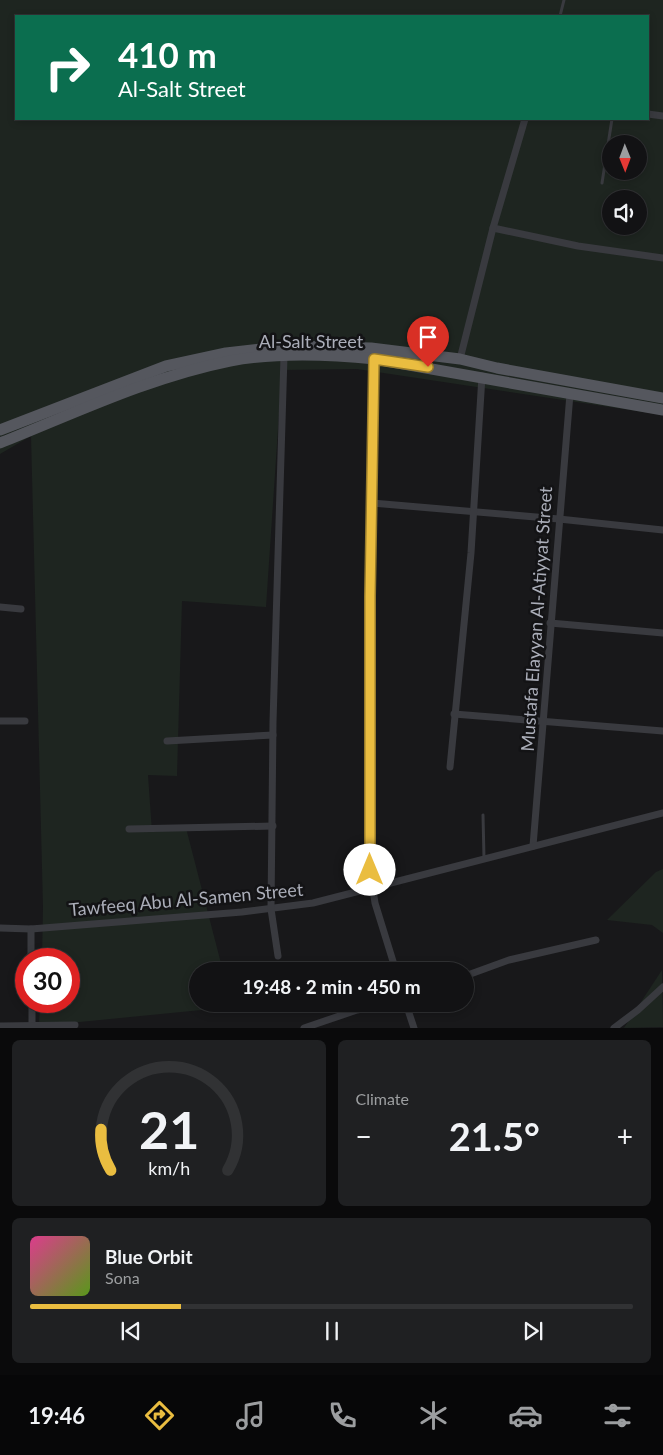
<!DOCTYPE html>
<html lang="en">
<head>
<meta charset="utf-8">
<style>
	:root { --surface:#121214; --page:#1f2022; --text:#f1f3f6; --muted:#9c9ea0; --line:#313234; --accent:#eabd40 }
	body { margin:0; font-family:Lato,sans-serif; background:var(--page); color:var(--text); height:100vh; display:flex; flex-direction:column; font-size:19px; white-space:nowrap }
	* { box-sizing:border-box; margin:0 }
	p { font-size:16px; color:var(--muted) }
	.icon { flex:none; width:28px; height:28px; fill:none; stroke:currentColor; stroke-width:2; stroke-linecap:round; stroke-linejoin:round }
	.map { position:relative; height:1028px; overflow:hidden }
	.details { display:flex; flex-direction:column; gap:12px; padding:12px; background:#0a0a0b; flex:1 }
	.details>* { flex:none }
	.top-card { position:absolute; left:15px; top:15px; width:634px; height:105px; border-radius:0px; box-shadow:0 2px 8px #0003,0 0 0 1px var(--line); background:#0b6e4f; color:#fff; overflow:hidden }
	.needle { width:32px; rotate:179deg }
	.buttons { position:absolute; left:602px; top:135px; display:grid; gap:10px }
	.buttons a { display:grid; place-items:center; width:45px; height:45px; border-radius:50%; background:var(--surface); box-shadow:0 2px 8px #0003,0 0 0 1px var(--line); font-size:25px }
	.speed { position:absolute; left:15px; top:948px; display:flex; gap:10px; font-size:25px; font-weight:700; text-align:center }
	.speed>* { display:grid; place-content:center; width:65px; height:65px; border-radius:50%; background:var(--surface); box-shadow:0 2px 8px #0003,0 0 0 1px var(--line); line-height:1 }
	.speed .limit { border:8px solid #d22; background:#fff; color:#111 }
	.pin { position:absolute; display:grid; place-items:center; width:42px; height:42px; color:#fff; margin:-51px -21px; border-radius:50% 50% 50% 0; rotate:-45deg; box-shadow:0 0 5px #0007 }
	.pin .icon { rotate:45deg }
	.me { position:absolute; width:55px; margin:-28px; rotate:0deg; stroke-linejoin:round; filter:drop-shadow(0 0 4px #0008) }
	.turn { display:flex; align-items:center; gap:18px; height:105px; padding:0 20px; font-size:22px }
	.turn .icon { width:65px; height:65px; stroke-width:2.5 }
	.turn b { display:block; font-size:35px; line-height:42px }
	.big { font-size:38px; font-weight:700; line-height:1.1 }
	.details .widget { flex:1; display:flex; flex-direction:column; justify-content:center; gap:8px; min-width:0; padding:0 18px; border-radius:8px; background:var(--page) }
	.details .dial { align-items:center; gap:0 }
	.dial svg { height:130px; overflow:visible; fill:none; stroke:var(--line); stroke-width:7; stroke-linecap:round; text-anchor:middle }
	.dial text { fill:var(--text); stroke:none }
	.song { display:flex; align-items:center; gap:15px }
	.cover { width:60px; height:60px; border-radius:8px; background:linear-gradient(135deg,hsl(330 70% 55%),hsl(90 70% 35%)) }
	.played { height:5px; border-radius:2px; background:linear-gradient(90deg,var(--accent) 25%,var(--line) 25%) }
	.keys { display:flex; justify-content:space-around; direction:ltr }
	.heat { display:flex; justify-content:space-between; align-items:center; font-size:28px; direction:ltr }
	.details .tiles { flex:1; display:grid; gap:12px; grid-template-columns:1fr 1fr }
	.widget:last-child { grid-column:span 2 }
	.trip { position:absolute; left:189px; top:962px; width:285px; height:50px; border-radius:25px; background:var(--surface); box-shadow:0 2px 8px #0003,0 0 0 1px var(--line); font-weight:700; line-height:50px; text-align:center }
	.tab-bar { display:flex; height:80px; justify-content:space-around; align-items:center; background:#070708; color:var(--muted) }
	.tab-bar .icon { width:35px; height:35px }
	.tab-bar .selected { color:var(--accent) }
	.tab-bar b { font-size:22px; color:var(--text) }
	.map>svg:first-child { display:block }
	.green { fill:#1e2520; fill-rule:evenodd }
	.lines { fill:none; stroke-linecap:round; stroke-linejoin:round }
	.service { stroke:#393a3f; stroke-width:3 }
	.minor { stroke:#393a3f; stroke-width:7 }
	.primary { stroke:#55575e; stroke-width:11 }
	.route-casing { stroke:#987b2a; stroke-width:12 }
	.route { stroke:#eabd40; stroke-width:9 }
	.labels { text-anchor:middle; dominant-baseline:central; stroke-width:5; stroke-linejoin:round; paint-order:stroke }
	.street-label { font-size:18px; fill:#abaeb9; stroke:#131315 }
</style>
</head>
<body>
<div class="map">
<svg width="663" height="1028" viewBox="0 0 663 1028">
	<rect width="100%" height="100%" fill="#18181a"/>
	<g class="green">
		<path d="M 0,0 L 663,0 L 663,415 L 357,369 L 282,370 L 266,607 L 182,601 L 177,776 L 148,775 L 152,832 L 186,828 L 223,971 L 198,971 L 198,1004 L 231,1004 L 232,1007 L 39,1026 L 40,1001 L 69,1001 L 69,959 L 42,959 L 43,907 L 31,436 L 0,454 ZM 16,16 L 648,16 L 648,119 L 16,119 ZM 611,144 L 639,144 L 639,171 L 611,171 ZM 611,199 L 639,199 L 639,226 L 611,226 Z"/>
		<path d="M 663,869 L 663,933 L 652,925 L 607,920 L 656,872 Z"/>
		<path d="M 662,970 L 663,1027 L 624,1028 Z"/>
	</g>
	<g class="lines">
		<g class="service">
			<path d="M 560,16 L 564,0"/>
			<path d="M 602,183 L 612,119"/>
			<path d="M 483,815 L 484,858"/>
		</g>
		<g class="minor">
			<path d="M 648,114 L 663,116"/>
			<path d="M 493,228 L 578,246 L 663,258"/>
			<path d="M 375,359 L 370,596 L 370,870 L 375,903 L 396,971"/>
			<path d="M 460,359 L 493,228 L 525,119"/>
			<path d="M 372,503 L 559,519 L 663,530"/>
			<path d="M 0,607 L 21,609"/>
			<path d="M 550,623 L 663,633"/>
			<path d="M 454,714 L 663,731"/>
			<path d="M 0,721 L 25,721"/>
			<path d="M 167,741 L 273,735"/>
			<path d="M 450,767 L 471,553 L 482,376"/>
			<path d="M 129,829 L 273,826"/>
			<path d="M 533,846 L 570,394"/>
			<path d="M 0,928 L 31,929 L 242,912 L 313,903 L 663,813"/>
			<path d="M 31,929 L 31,959"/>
			<path d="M 278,956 L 271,909 L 273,722 L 284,356"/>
			<path d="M 465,976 L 509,960 L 596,940"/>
			<path d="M 32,1001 L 32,1028"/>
			<path d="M 406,1004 L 414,1028"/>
			<path d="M 0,1026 L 75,1025"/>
			<path d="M 304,1028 L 357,1010 L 384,1004"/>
			<path d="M 614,1028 L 638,1010 L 663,987"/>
		</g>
		<g class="primary">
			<path d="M 0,430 L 166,366 L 226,353 L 287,346 L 371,348 L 460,359 L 497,368 L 663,398"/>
			<path d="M 0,443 C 75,413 150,377 230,361 C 277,352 327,354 375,359 L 663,410"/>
		</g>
	</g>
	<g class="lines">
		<g class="route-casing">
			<path id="route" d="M 370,870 L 370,596 L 374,359 L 428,367"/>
		</g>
		<use href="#route" class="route"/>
	</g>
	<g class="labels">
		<g class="street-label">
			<text x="311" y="341">Al-Salt Street</text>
			<text transform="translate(536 619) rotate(-86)">Mustafa Elayyan Al-Atiyyat Street</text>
			<text transform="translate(186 899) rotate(-5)">Tawfeeq Abu Al-Samen Street</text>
		</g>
	</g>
</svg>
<div class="buttons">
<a><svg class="needle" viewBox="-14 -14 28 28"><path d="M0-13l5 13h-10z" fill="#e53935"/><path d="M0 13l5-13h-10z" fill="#9c9ea0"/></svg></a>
<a><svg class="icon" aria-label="sound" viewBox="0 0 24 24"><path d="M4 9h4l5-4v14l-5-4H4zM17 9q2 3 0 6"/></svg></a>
</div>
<div class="speed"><div class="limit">30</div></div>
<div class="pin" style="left:428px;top:367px;background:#d93025"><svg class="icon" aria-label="arrive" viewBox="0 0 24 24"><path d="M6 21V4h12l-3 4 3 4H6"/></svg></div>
<svg class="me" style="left:370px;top:870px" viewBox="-20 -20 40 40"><circle r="19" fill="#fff"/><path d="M0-13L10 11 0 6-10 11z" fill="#eabd40"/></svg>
<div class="trip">19:48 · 2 min · 450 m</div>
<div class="top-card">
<div class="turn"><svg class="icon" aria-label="right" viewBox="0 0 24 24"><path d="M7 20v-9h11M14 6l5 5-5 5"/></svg><div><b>410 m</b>Al-Salt Street</div></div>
</div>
</div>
<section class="details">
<div class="tiles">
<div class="widget dial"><svg viewBox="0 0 100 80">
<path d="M14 69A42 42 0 1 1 86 69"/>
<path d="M14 69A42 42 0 0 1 8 44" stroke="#eabd40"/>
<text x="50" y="56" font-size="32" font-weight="700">21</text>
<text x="50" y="72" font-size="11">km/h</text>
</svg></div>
<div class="widget"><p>Climate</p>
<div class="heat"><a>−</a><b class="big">21.5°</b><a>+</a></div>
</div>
<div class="widget">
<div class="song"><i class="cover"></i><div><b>Blue Orbit</b><p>Sona</p></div></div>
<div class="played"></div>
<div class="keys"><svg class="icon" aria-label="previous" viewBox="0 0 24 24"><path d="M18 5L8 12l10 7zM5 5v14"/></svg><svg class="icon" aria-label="pause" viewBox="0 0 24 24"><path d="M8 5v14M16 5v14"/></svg><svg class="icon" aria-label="next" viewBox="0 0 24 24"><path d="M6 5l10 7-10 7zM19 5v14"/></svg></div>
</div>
</div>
</section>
<nav class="tab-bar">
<b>19:46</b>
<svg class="icon selected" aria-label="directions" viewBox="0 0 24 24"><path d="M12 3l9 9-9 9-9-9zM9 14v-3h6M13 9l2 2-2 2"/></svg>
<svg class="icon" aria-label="music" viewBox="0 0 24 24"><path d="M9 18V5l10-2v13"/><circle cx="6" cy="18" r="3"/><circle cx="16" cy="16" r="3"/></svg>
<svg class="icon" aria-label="phone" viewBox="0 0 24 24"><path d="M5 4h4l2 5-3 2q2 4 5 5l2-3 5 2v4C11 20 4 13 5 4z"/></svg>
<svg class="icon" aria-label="climate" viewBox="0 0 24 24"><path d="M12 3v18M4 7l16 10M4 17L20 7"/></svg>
<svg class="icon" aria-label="car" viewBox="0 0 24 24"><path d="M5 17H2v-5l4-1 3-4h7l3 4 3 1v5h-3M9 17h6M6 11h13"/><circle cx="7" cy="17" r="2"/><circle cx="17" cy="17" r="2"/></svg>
<svg class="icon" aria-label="filters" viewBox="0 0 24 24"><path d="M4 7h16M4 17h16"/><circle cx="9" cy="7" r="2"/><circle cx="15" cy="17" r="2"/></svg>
</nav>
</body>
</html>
